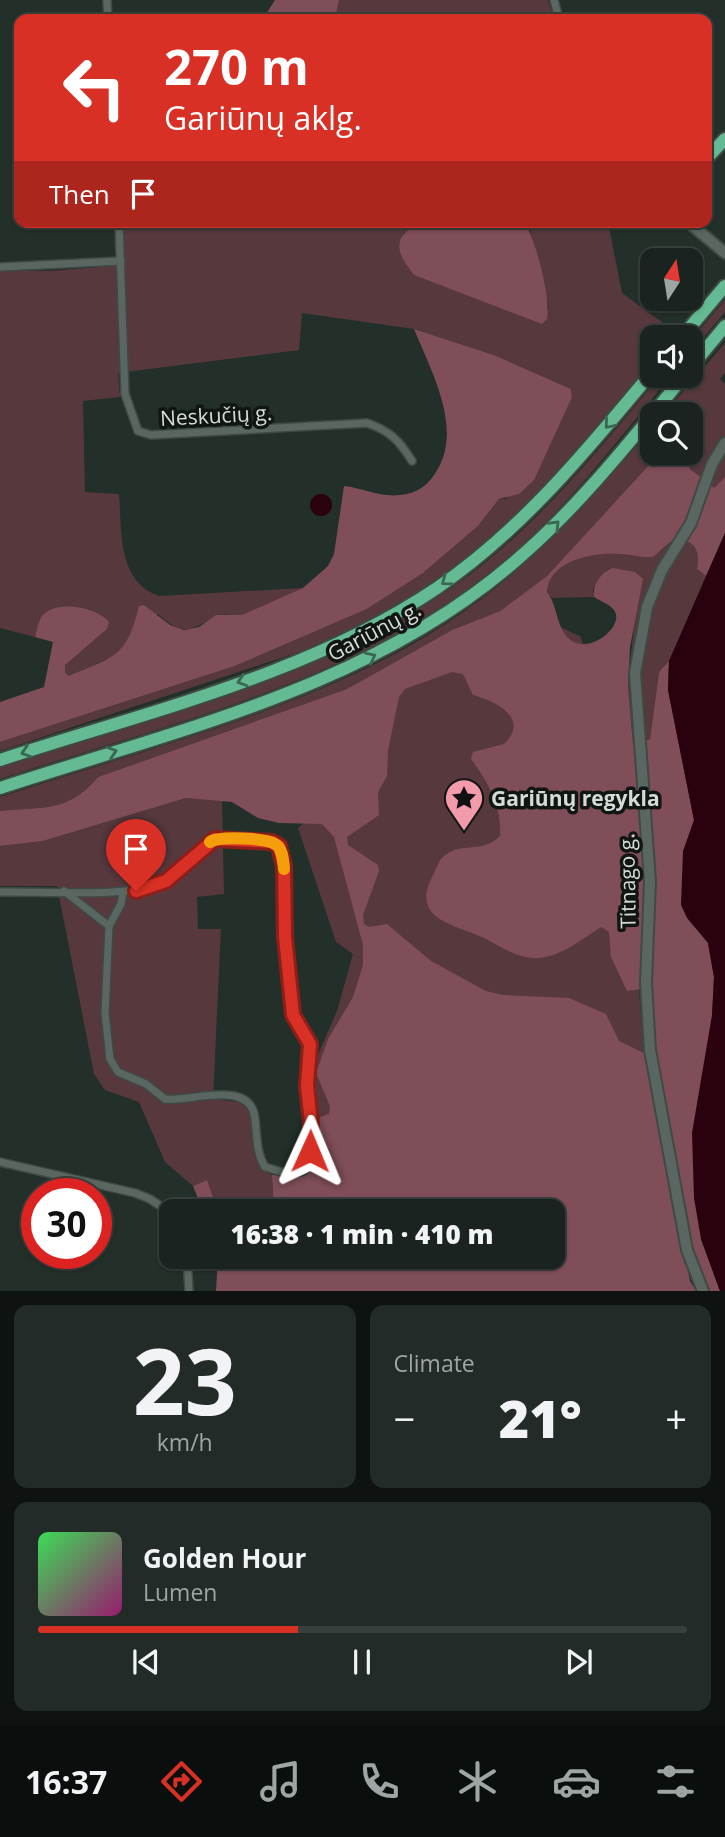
<!DOCTYPE html>
<html lang="en">
<head>
<meta charset="utf-8">
<style>
	:root { --surface:#1a231f; --page:#232b28; --text:#f1f3f6; --muted:#9fa4a4; --line:#38403d; --accent:#d93025 }
	body { margin:0; font-family:"Open Sans",sans-serif; background:var(--page); color:var(--text); height:100vh; display:flex; flex-direction:column; font-size:26px; white-space:nowrap }
	* { box-sizing:border-box; margin:0 }
	p { font-size:23px; color:var(--muted) }
	.icon { flex:none; width:38px; height:38px; fill:none; stroke:currentColor; stroke-width:2; stroke-linecap:round; stroke-linejoin:round }
	.map { position:relative; height:1291px; overflow:hidden }
	.sheet { display:flex; flex-direction:column; gap:14px; padding:14px; background:#0e1311; flex:1 }
	.sheet>* { flex:none }
	.top-card { position:absolute; left:14px; top:14px; width:698px; height:214px; border-radius:14px; box-shadow:0 2px 5px #0004,0 0 0 2px var(--line); background:#d93025; color:#fff; overflow:hidden }
	.needle { width:46px; rotate:12deg }
	.buttons { position:absolute; left:640px; top:248px; display:grid; gap:14px }
	.buttons a { display:grid; place-items:center; width:63px; height:63px; border-radius:14px; background:var(--surface); box-shadow:0 2px 5px #0004,0 0 0 2px var(--line); font-size:35px }
	.speed { position:absolute; left:21px; top:1178px; display:flex; gap:14px; font-size:35px; font-weight:700; text-align:center }
	.speed>* { display:grid; place-content:center; width:91px; height:91px; border-radius:50%; background:var(--surface); box-shadow:0 2px 5px #0004,0 0 0 2px var(--line); line-height:1 }
	.speed .limit { border:10px solid #d22; background:#fff; color:#111 }
	.pin { position:absolute; display:grid; place-items:center; width:60px; height:60px; color:#fff; margin:-72px -30px; border-radius:50% 50% 50% 0; rotate:-45deg; box-shadow:0 0 7px #0007 }
	.pin .icon { rotate:45deg }
	.me { position:absolute; width:77px; margin:-38px; rotate:1deg; stroke-linejoin:round; filter:drop-shadow(0 0 5px #0008) }
	.turn { display:flex; align-items:center; gap:24px; height:147px; padding:0 35px; font-size:32px }
	.turn .icon { width:91px; height:91px; stroke-width:2.5 }
	.turn b { display:block; font-size:49px; line-height:60px }
	.then { display:flex; align-items:center; height:66px; padding:0 35px; background:#0003; gap:14px; font-size:26px }
	.big { font-size:52px; font-weight:800; line-height:1.1 }
	.sheet .card { flex:1; display:flex; flex-direction:column; justify-content:center; gap:10px; min-width:0; padding:0 24px; border-radius:14px; background:var(--page) }
	.sheet .dial { align-items:center; gap:0 }
	.dial b { font-size:91px; line-height:1 }
	.song { display:flex; align-items:center; gap:21px }
	.cover { width:84px; height:84px; border-radius:10px; background:linear-gradient(135deg,hsl(130 70% 55%),hsl(320 70% 35%)) }
	.played { height:7px; border-radius:4px; background:linear-gradient(90deg,var(--accent) 40%,var(--line) 40%) }
	.keys { display:flex; justify-content:space-around; direction:ltr }
	.heat { display:flex; justify-content:space-between; align-items:center; font-size:38px; direction:ltr }
	.sheet .tiles { flex:1; display:grid; gap:14px; grid-template-columns:1fr 1fr }
	.card:last-child { grid-column:span 2 }
	.trip { position:absolute; left:159px; top:1199px; width:406px; height:70px; border-radius:14px; background:var(--surface); box-shadow:0 2px 5px #0004,0 0 0 2px var(--line); font-weight:800; line-height:70px; text-align:center }
	.dock { display:flex; height:112px; justify-content:space-around; align-items:center; background:#0a0e0c; color:var(--muted) }
	.dock .icon { width:49px; height:49px }
	.dock .selected { color:var(--accent) }
	.dock b { font-size:32px; color:var(--text) }
	.map>svg:first-child { display:block }
	.green { fill:#56383d }
	.forest { fill:#804e58 }
	.water { fill:#2a020d }
	.lines { fill:none; stroke-linecap:round; stroke-linejoin:round }
	.street-casing { stroke:#404a45; stroke-width:10 }
	.secondary-casing { stroke:#404a45; stroke-width:14 }
	.highway-casing { stroke:#404a45; stroke-width:16 }
	.street { stroke:#5a6760; stroke-width:7 }
	.secondary { stroke:#5a6760; stroke-width:10 }
	.highway { stroke:#64ba93; stroke-width:12 }
	.oneway { stroke:#3a6853 }
	.route-casing { stroke:#8d1f18; stroke-width:18 }
	.route { stroke:#d93025; stroke-width:12 }
	.slow { stroke:#f59e0b; stroke-width:12 }
	.labels { text-anchor:middle; dominant-baseline:central; stroke-width:7; stroke-linejoin:round; paint-order:stroke }
	.street-label { font-size:21px; fill:#d4dcd8; stroke:#111613 }
	.poi-label { font-size:21px; font-weight:bold; fill:#d4dcd8; stroke:#111613; text-anchor:start }
</style>
</head>
<body>
<div class="map">
<svg width="725" height="1291" viewBox="0 0 725 1291">
	<rect width="100%" height="100%" fill="#232f29"/>
	<g class="green">
		<path d="M 339,0 L 548,0 L 554,19 L 335,19 Z"/>
		<path d="M 123,222 L 222,222 L 223,225 L 258,222 L 418,222 L 403,234 L 549,309 L 530,231 L 524,222 L 608,222 L 622,293 L 674,331 L 671,338 L 653,338 L 653,359 C 607,414 563,470 512,519 C 452,577 378,619 302,651 L 0,751 L 0,742 L 235,666 L 367,609 L 423,573 L 478,526 L 499,499 L 506,499 L 572,397 L 571,389 L 494,355 L 414,329 L 302,313 L 299,350 L 118,373 L 120,397 L 83,401 L 85,492 L 119,494 C 122,530 117,582 159,596 L 303,588 C 284,596 263,611 243,615 C 235,617 227,613 221,615 C 192,627 186,640 158,614 L 133,629 L 127,645 L 113,656 L 69,676 L 64,673 L 64,665 L 107,629 L 40,618 L 35,637 L 0,628 L 0,270 L 50,271 L 125,265 Z"/>
		<path d="M 725,300 L 725,312 L 691,352 L 691,340 Z"/>
		<path d="M 725,343 L 725,373 L 720,379 L 725,384 L 725,477 L 714,489 C 684,466 689,474 693,442 C 694,434 691,424 691,415 L 663,415 Z"/>
		<path d="M 660,376 L 671,376 C 620,437 572,502 512,554 C 369,679 176,721 0,779 L 0,768 C 162,715 352,671 486,562 C 552,508 606,441 660,376 Z"/>
		<path d="M 653,427 L 653,453 L 660,453 L 547,576 L 500,611 L 452,630 L 347,689 L 98,777 C 66,814 45,806 0,811 L 0,797 C 148,748 317,708 447,623 C 528,571 591,500 653,427 Z"/>
		<path d="M 674,539 C 695,541 700,548 697,569 L 706,576 L 669,661 L 659,672 L 650,739 L 633,745 L 628,686 L 635,615 L 607,570 L 593,589 L 594,597 L 552,598 L 547,592 C 549,561 592,552 618,553 C 631,554 645,558 657,553 C 663,551 668,543 674,539 Z"/>
		<path d="M 549,622 L 580,636 L 589,658 L 627,990 L 639,990 L 644,1053 L 635,1049 L 553,1256 L 553,1211 L 319,1148 L 313,1066 L 337,1011 L 353,954 L 336,942 L 298,828 L 319,809 L 318,724 Z"/>
		<path d="M 186,798 L 222,800 L 224,894 L 197,897 L 198,929 L 221,929 L 213,1099 L 239,1102 L 248,1109 C 258,1132 245,1163 272,1175 L 274,1211 L 218,1211 L 207,1180 L 193,1186 L 165,1162 L 139,1102 L 105,1090 L 94,1074 L 57,886 L 0,886 L 0,846 L 43,841 Z"/>
	</g>
	<g class="forest">
		<path d="M 275,0 L 339,0 L 335,19 L 263,19 Z"/>
		<path d="M 418,222 L 524,222 C 536,239 551,299 547,319 L 542,324 L 414,275 C 406,264 391,247 405,233 C 409,229 414,227 418,222 Z"/>
		<path d="M 414,329 L 494,355 L 571,389 L 572,397 L 534,480 L 519,494 L 499,499 L 478,526 L 423,573 L 367,609 L 235,666 L 0,742 L 0,702 L 44,687 L 53,642 L 35,637 C 37,630 38,621 42,616 C 56,599 97,607 109,622 L 107,629 L 65,665 L 65,673 L 69,676 C 115,655 126,659 139,606 L 144,605 L 170,625 L 184,630 L 199,627 L 216,615 L 242,615 L 303,588 L 328,566 L 334,554 L 344,486 C 368,489 381,499 407,494 C 421,491 429,483 436,472 C 464,429 431,371 414,329 Z"/>
		<path d="M 660,453 L 689,453 L 690,469 L 714,488 L 725,477 L 725,533 L 706,576 L 697,569 C 700,548 695,541 674,539 L 653,557 C 641,558 630,554 619,554 C 592,552 549,561 547,592 C 558,605 556,631 572,641 C 592,654 627,624 613,609 C 609,604 600,601 594,597 C 592,585 601,572 613,568 L 635,572 L 643,579 L 630,647 L 628,686 L 633,744 L 650,739 L 659,672 L 669,661 L 668,690 L 694,820 L 689,838 L 714,977 L 701,1239 L 720,1291 L 710,1291 L 699,1269 L 691,1239 L 655,1048 L 651,988 L 627,991 L 611,957 L 609,932 L 601,927 C 582,939 562,956 539,958 C 518,959 502,947 484,938 C 456,925 410,920 432,877 C 435,872 438,862 442,858 C 459,840 481,855 500,836 C 502,806 488,782 471,759 L 473,752 L 504,744 C 531,718 495,701 473,695 L 463,674 L 452,672 L 405,689 L 399,697 L 388,751 L 387,776 L 378,792 L 379,815 L 347,837 L 348,845 L 378,865 L 379,871 L 363,915 L 364,924 L 369,927 L 387,924 L 431,961 L 486,991 L 503,995 L 569,998 L 606,1014 L 619,1041 L 644,1053 L 690,1281 L 696,1291 L 216,1291 L 218,1257 L 553,1256 L 553,1211 L 274,1211 L 272,1175 L 301,1177 L 310,1169 L 315,1119 L 329,1114 L 330,1106 L 316,1073 L 328,1039 L 353,997 L 363,965 L 363,945 L 334,837 L 322,824 L 279,823 L 258,818 L 232,802 L 186,798 L 43,841 L 0,846 L 0,811 C 44,806 66,814 98,777 L 347,689 L 452,630 L 500,611 L 547,576 Z"/>
		<path d="M 207,1180 L 218,1211 L 203,1211 L 193,1186 Z"/>
	</g>
	<g class="water">
		<circle cx="321" cy="505" r="11"/>
		<path d="M 725,533 L 725,1291 L 720,1291 L 701,1239 L 694,1198 L 692,1133 L 712,1015 L 714,977 L 708,943 L 687,918 L 681,905 L 683,851 L 694,820 L 668,690 L 669,661 Z"/>
	</g>
	<g class="lines">
		<g class="street-casing">
			<g id="street">
				<path d="M 107,0 L 108,19"/>
				<path d="M 554,0 L 559,19"/>
				<path d="M 119,222 L 125,394 L 138,431 L 151,435 L 367,423 C 390,431 399,440 412,461"/>
				<path d="M 0,267 L 121,261"/>
				<path d="M 0,892 C 40,891 134,899 166,881 C 185,870 197,851 215,839 L 273,842 L 279,846 L 283,866 L 285,937 L 293,1015 L 310,1044 L 307,1086 L 311,1122 L 310,1151 L 304,1171 L 289,1174 L 265,1167 C 256,1153 257,1135 255,1119 C 251,1078 191,1102 165,1099 L 146,1084 L 118,1072 L 110,1059 L 105,1013 L 109,926 L 64,891"/>
				<path d="M 109,926 L 121,904 L 123,892"/>
				<path d="M 0,1162 L 135,1193 L 150,1199 L 172,1214"/>
				<path d="M 187,1256 L 189,1291"/>
			</g>
		</g>
		<g class="secondary-casing">
			<g id="secondary">
				<path d="M 688,222 L 725,253"/>
				<path d="M 703,1291 L 687,1250 L 650,1050 L 646,983 L 650,881 L 635,673 L 647,607 L 662,570 L 691,523 L 712,464 L 725,443"/>
			</g>
		</g>
		<g class="highway-casing">
			<g id="highway">
				<path d="M 707,158 L 725,139"/>
				<path d="M 681,338 L 725,286"/>
				<path d="M 691,367 L 725,326"/>
				<path d="M 0,760 C 146,712 308,675 437,588 C 522,530 587,450 653,371"/>
				<path d="M 0,788 C 180,729 375,686 520,557 C 581,504 632,439 684,376"/>
			</g>
		</g>
		<use href="#street" class="street"/>
		<use href="#secondary" class="secondary"/>
		<use href="#highway" class="highway"/>
	</g>
	<defs><path id="oneway-chevron" d="M-2-3.5L2.5 0L-2 3.5" fill="none" stroke-width="1.6" stroke-linecap="round" stroke-linejoin="round" transform="scale(1.75)"/></defs>
	<g class="oneway">
		<use href="#oneway-chevron" transform="translate(609 424) rotate(130)"/>
		<use href="#oneway-chevron" transform="translate(555 525) rotate(-46)"/>
		<use href="#oneway-chevron" transform="translate(446 581) rotate(144)"/>
		<use href="#oneway-chevron" transform="translate(371 657) rotate(-27)"/>
		<use href="#oneway-chevron" transform="translate(242 681) rotate(162)"/>
		<use href="#oneway-chevron" transform="translate(26 752) rotate(162)"/>
		<use href="#oneway-chevron" transform="translate(112 752) rotate(-18)"/>
	</g>
	<g class="lines">
		<g class="route-casing">
			<path id="route" d="M 136,891 L 166,881 L 215,839 L 272,842 L 279,846 L 284,866 L 285,937 L 293,1015 L 310,1044 L 307,1086 L 311,1122 L 310,1151"/>
		</g>
		<use href="#route" class="route"/>
		<path class="slow" d="M 210,842 C 219,836 266,838 275,844 C 283,848 283,861 284,869"/>
	</g>
	<defs>
		<g id="sight-pin" transform="scale(2.0125)"><path d="M0 17L-7.5 6A9.5 9.5 0 1 1 7.5 6Z" fill="#f39aab" stroke="#111613"/><path d="M0-6L1.8-2.2L6-1.7L2.9 1.2L3.7 5.4L0 3.3L-3.7 5.4L-2.9 1.2L-6-1.7L-1.8-2.2Z" fill="#111"/></g>
	</defs>
	<g fill-rule="evenodd">
		<use href="#sight-pin" x="464" y="798"/>
	</g>
	<g class="labels">
		<g class="street-label">
			<text transform="translate(216 415) rotate(-3)">Neskučių g.</text>
			<text transform="translate(374 631) rotate(-28)">Gariūnų g.</text>
			<text transform="translate(627 881) rotate(-91)">Titnago g.</text>
		</g>
		<g class="poi-label">
			<text x="491" y="798">Gariūnų regykla</text>
		</g>
	</g>
</svg>
<div class="buttons">
<a><svg class="needle" viewBox="-14 -14 28 28"><path d="M0-13l5 13h-10z" fill="#e53935"/><path d="M0 13l5-13h-10z" fill="#9fa4a4"/></svg></a>
<a><svg class="icon" aria-label="sound" viewBox="0 0 24 24"><path d="M4 9h4l5-4v14l-5-4H4zM17 9q2 3 0 6"/></svg></a>
<a><svg class="icon" aria-label="search" viewBox="0 0 24 24"><circle cx="10" cy="10" r="6"/><path d="M15 15l6 6"/></svg></a>
</div>
<div class="speed"><div class="limit">30</div></div>
<div class="pin" style="left:136px;top:891px;background:#d93025"><svg class="icon" aria-label="arrive" viewBox="0 0 24 24"><path d="M6 21V4h12l-3 4 3 4H6"/></svg></div>
<svg class="me" style="left:310px;top:1151px" viewBox="-20 -20 40 40"><path d="M0-17L14 15 0 8-14 15z" fill="#d93025" stroke="#fff" stroke-width="4"/></svg>
<div class="trip">16:38 · 1 min · 410 m</div>
<div class="top-card">
<div class="turn"><svg class="icon" aria-label="left" viewBox="0 0 24 24"><path d="M17 20v-9H6M10 6l-5 5 5 5"/></svg><div><b>270 m</b>Gariūnų aklg.</div></div>
<div class="then">Then<svg class="icon" aria-label="arrive" viewBox="0 0 24 24"><path d="M6 21V4h12l-3 4 3 4H6"/></svg></div>
</div>
</div>
<section class="sheet">
<div class="tiles">
<div class="card dial"><b>23</b><p>km/h</p></div>
<div class="card"><p>Climate</p>
<div class="heat"><a>−</a><b class="big">21°</b><a>+</a></div>
</div>
<div class="card">
<div class="song"><i class="cover"></i><div><b>Golden Hour</b><p>Lumen</p></div></div>
<div class="played"></div>
<div class="keys"><svg class="icon" aria-label="previous" viewBox="0 0 24 24"><path d="M18 5L8 12l10 7zM5 5v14"/></svg><svg class="icon" aria-label="pause" viewBox="0 0 24 24"><path d="M8 5v14M16 5v14"/></svg><svg class="icon" aria-label="next" viewBox="0 0 24 24"><path d="M6 5l10 7-10 7zM19 5v14"/></svg></div>
</div>
</div>
</section>
<nav class="dock">
<b>16:37</b>
<svg class="icon selected" aria-label="directions" viewBox="0 0 24 24"><path d="M12 3l9 9-9 9-9-9zM9 14v-3h6M13 9l2 2-2 2"/></svg>
<svg class="icon" aria-label="music" viewBox="0 0 24 24"><path d="M9 18V5l10-2v13"/><circle cx="6" cy="18" r="3"/><circle cx="16" cy="16" r="3"/></svg>
<svg class="icon" aria-label="phone" viewBox="0 0 24 24"><path d="M5 4h4l2 5-3 2q2 4 5 5l2-3 5 2v4C11 20 4 13 5 4z"/></svg>
<svg class="icon" aria-label="climate" viewBox="0 0 24 24"><path d="M12 3v18M4 7l16 10M4 17L20 7"/></svg>
<svg class="icon" aria-label="car" viewBox="0 0 24 24"><path d="M5 17H2v-5l4-1 3-4h7l3 4 3 1v5h-3M9 17h6M6 11h13"/><circle cx="7" cy="17" r="2"/><circle cx="17" cy="17" r="2"/></svg>
<svg class="icon" aria-label="filters" viewBox="0 0 24 24"><path d="M4 7h16M4 17h16"/><circle cx="9" cy="7" r="2"/><circle cx="15" cy="17" r="2"/></svg>
</nav>
</body>
</html>
